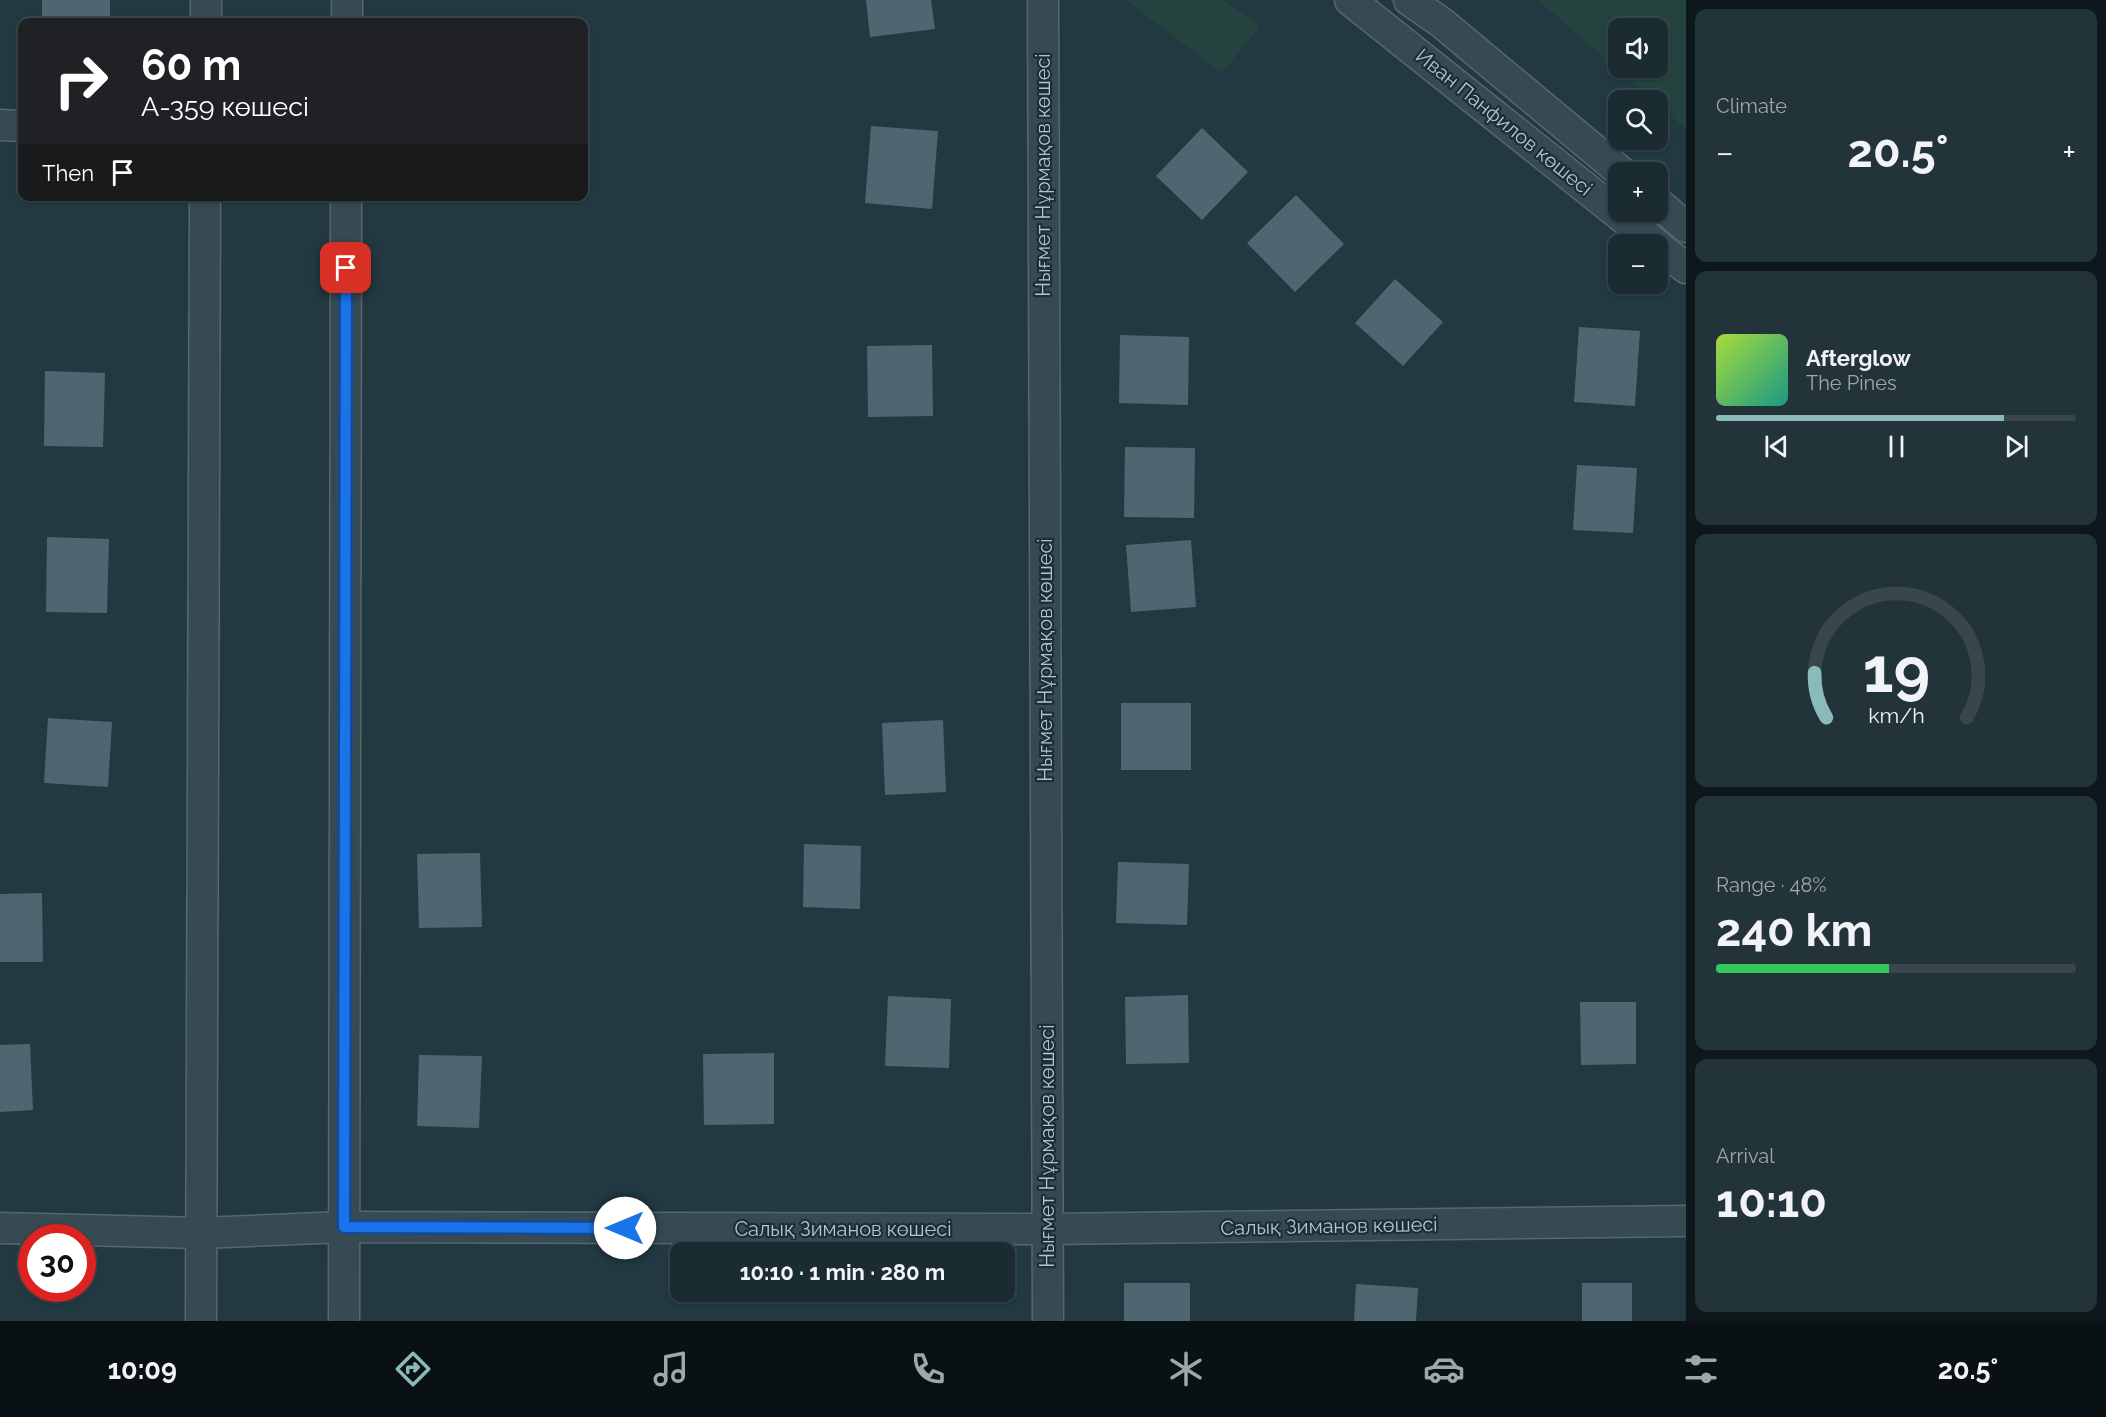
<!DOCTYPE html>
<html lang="en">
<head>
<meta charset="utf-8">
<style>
	:root { --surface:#1a2b32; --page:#23333a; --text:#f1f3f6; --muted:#9fa7ac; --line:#38474d; --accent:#8bbbb9 }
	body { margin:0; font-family:Raleway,sans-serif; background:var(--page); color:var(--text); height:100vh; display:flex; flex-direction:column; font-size:22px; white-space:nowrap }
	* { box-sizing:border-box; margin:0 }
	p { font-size:20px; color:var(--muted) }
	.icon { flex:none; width:33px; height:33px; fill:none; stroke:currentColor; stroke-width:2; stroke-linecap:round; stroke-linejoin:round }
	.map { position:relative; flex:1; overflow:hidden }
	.details { display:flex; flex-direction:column; gap:9px; padding:9px; background:#0e181c; width:420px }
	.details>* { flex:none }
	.top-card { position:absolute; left:18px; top:18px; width:570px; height:183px; border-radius:12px; box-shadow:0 2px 4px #0004,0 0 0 2px var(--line); background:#202124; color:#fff; overflow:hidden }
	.tools { position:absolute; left:1608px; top:18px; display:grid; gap:12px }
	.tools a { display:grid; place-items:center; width:60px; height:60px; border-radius:12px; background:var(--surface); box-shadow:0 2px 4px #0004,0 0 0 2px var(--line); font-size:30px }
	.speed { position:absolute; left:18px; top:1224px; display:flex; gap:12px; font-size:30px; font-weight:700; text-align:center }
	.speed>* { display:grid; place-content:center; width:78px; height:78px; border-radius:50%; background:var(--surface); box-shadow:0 2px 4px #0004,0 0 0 2px var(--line); line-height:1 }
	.speed .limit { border:9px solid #d22; background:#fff; color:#111 }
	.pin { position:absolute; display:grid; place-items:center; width:51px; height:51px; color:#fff; margin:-26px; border-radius:12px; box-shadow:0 3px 9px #0006 }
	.me { position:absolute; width:66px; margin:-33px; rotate:270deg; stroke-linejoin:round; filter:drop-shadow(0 0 4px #0008) }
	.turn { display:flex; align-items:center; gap:21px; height:126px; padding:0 24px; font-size:27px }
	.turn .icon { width:78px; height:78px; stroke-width:2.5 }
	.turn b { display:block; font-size:42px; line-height:51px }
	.then { display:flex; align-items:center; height:57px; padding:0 24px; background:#0003; gap:12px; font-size:22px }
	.big { font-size:45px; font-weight:700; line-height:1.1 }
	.details .tile { flex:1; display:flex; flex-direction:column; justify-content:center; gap:9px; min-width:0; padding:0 21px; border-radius:12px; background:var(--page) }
	.details .dial { align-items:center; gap:0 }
	.dial svg { height:156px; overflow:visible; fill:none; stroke:var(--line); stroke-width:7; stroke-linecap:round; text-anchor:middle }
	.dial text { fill:var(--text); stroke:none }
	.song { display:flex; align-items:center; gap:18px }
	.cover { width:72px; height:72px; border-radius:9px; background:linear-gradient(135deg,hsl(80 70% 55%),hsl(170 70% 35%)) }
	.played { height:6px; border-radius:3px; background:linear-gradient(90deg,var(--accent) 80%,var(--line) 80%) }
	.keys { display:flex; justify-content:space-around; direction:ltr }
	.heat { display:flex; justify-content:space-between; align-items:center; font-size:33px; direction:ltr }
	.charge { height:9px; border-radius:4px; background:linear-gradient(90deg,#34c759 48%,var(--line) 0) }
	.trip { position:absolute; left:670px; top:1242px; width:345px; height:60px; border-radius:12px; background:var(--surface); box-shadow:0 2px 4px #0004,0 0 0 2px var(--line); font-weight:700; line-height:60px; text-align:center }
	.menu { display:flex; height:96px; justify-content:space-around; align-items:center; background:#0a1114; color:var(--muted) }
	.menu .icon { width:42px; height:42px }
	.menu .selected { color:var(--accent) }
	.menu b { font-size:27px; color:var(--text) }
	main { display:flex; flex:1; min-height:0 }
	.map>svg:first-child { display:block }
	.green { fill:#25433e; fill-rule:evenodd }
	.building { fill:#4e6670 }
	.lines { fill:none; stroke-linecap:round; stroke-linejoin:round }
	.minor-casing { stroke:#55676f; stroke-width:33 }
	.minor { stroke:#374a52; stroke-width:30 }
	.route-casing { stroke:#114b97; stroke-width:15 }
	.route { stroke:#1a73e8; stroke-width:10 }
	.labels { text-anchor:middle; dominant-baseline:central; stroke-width:4.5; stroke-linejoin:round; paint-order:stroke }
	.street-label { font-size:20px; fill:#b4c4cc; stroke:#1c2f37 }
</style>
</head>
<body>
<main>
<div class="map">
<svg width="1686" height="1321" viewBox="0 0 1686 1321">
	<rect width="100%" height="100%" fill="#223942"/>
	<g class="green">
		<path d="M 1126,0 L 1222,0 L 1260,26 L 1222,73 Z"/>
		<path d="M 1538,0 L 1686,0 L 1686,129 L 1658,104 L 1658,100 L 1653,100 ZM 1618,28 L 1658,28 L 1658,68 L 1618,68 Z"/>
	</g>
	<g class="building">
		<rect x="42" y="0" width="68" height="22"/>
		<path d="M 866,0 L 931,0 L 935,29 L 870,37 Z"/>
		<path d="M 871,126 L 938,131 L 932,209 L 865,203 Z"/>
		<path d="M 1202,128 L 1248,172 L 1202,220 L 1156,176 Z"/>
		<path d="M 1296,195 L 1344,244 L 1295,292 L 1247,243 Z"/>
		<path d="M 1395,279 L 1443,322 L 1403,366 L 1355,323 Z"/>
		<path d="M 1579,327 L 1640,331 L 1635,406 L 1574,402 Z"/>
		<path d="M 1120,335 L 1189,337 L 1188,405 L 1119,403 Z"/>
		<path d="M 932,345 L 933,416 L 868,417 L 867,346 Z"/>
		<path d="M 45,371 L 105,373 L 103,447 L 44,446 Z"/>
		<path d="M 1125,447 L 1195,448 L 1194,518 L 1124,517 Z"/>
		<path d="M 1577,465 L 1637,468 L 1633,533 L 1573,530 Z"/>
		<path d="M 47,537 L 109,539 L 107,613 L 46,612 Z"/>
		<path d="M 1191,540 L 1196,607 L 1131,612 L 1126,545 Z"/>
		<rect x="1121" y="703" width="70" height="67"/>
		<path d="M 48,718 L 112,722 L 108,787 L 44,783 Z"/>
		<path d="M 943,720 L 946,792 L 885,795 L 882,723 Z"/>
		<path d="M 804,844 L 861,846 L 860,909 L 803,907 Z"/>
		<path d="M 480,853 L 482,927 L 419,928 L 417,854 Z"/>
		<path d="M 1118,862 L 1189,864 L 1187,925 L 1116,923 Z"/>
		<path d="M 42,893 L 43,962 L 0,962 L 0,894 Z"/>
		<path d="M 1188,995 L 1189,1063 L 1126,1064 L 1125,997 Z"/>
		<path d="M 888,996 L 951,999 L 949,1068 L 885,1066 Z"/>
		<path d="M 1580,1002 L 1636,1002 L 1636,1064 L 1581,1065 Z"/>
		<path d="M 30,1044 L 33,1110 L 0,1112 L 0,1045 Z"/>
		<path d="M 774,1053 L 774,1124 L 704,1125 L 703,1054 Z"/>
		<path d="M 419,1055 L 482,1056 L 479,1128 L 417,1126 Z"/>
		<rect x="1124" y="1283" width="66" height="38"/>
		<rect x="1582" y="1283" width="50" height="38"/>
		<path d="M 1356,1284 L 1418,1288 L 1416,1321 L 1354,1321 Z"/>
	</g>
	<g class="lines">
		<g class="minor-casing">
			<g id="minor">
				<path d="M 1043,0 L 1048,1321"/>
				<path d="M 1350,0 L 1656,244"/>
				<path d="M 1409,0 L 1442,23 L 1621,172"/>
				<path d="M 206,22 L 206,0"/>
				<path d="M 347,22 L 347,0"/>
				<path d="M 0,125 L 22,126"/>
				<path d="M 1658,203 L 1686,227"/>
				<path d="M 1658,246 L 1686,268"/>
				<path d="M 0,1228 L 201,1233 L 344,1227 L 1047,1229 L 1686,1221"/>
				<path d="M 201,1321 L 205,196"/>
				<path d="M 344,1321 L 346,196"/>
			</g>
		</g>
		<use href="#minor" class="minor"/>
	</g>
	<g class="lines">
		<g class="route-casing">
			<path id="route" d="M 346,268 L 344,1227 L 625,1228"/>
		</g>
		<use href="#route" class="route"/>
	</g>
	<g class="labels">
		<g class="street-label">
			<text transform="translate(1504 122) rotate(39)">Иван Панфилов көшесі</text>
			<text transform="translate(1043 175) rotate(-90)">Нығмет Нұрмақов көшесі</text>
			<text transform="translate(1045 660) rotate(-90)">Нығмет Нұрмақов көшесі</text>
			<text transform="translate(1047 1146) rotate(-90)">Нығмет Нұрмақов көшесі</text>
			<text transform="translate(1329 1226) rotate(-1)">Салық Зиманов көшесі</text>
			<text x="843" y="1229">Салық Зиманов көшесі</text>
		</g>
	</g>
</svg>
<div class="tools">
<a><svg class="icon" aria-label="sound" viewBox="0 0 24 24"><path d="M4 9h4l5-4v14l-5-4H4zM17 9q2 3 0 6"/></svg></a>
<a><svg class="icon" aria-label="search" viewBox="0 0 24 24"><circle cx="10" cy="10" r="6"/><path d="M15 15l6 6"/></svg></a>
<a>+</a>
<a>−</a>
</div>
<div class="speed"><div class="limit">30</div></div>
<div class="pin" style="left:346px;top:268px;background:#d93025"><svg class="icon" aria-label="arrive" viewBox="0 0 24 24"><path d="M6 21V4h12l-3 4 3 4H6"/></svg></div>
<svg class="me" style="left:625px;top:1228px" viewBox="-20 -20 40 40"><circle r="19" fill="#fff"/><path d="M0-13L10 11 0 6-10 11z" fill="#1a73e8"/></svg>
<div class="trip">10:10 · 1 min · 280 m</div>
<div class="top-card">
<div class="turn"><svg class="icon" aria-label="right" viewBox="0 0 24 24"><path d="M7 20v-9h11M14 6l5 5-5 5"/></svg><div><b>60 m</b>А-359 көшесі</div></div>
<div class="then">Then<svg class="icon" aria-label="arrive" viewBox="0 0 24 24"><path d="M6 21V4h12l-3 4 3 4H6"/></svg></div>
</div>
</div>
<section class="details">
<div class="tile"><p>Climate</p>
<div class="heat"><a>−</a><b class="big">20.5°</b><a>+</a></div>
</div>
<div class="tile">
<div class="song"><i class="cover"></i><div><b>Afterglow</b><p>The Pines</p></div></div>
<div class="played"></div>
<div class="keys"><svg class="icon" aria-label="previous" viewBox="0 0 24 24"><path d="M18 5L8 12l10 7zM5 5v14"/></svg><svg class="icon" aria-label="pause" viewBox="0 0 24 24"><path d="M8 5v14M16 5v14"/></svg><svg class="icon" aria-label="next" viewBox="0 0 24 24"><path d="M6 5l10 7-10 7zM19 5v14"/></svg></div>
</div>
<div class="tile dial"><svg viewBox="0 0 100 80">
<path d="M14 69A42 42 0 1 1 86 69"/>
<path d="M14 69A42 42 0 0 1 8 46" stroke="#8bbbb9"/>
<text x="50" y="56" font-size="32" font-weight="700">19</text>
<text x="50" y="72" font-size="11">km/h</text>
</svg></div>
<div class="tile"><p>Range · 48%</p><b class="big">240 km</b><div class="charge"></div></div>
<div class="tile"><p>Arrival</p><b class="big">10:10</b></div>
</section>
</main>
<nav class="menu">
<b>10:09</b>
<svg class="icon selected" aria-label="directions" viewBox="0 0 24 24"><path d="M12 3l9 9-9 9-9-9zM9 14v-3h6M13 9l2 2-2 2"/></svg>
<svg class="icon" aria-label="music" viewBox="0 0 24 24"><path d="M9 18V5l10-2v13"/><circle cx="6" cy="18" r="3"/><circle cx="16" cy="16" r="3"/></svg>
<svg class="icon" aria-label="phone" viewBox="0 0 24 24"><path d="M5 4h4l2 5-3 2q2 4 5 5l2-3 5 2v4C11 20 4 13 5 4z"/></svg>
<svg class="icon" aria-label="climate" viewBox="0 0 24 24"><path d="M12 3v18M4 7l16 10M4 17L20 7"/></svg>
<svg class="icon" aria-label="car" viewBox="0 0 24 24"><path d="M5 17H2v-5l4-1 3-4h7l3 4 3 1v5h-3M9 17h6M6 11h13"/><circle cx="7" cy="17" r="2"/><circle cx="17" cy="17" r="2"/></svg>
<svg class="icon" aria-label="filters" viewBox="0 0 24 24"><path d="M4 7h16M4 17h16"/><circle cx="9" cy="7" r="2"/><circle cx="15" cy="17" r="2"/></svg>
<b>20.5°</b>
</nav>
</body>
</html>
